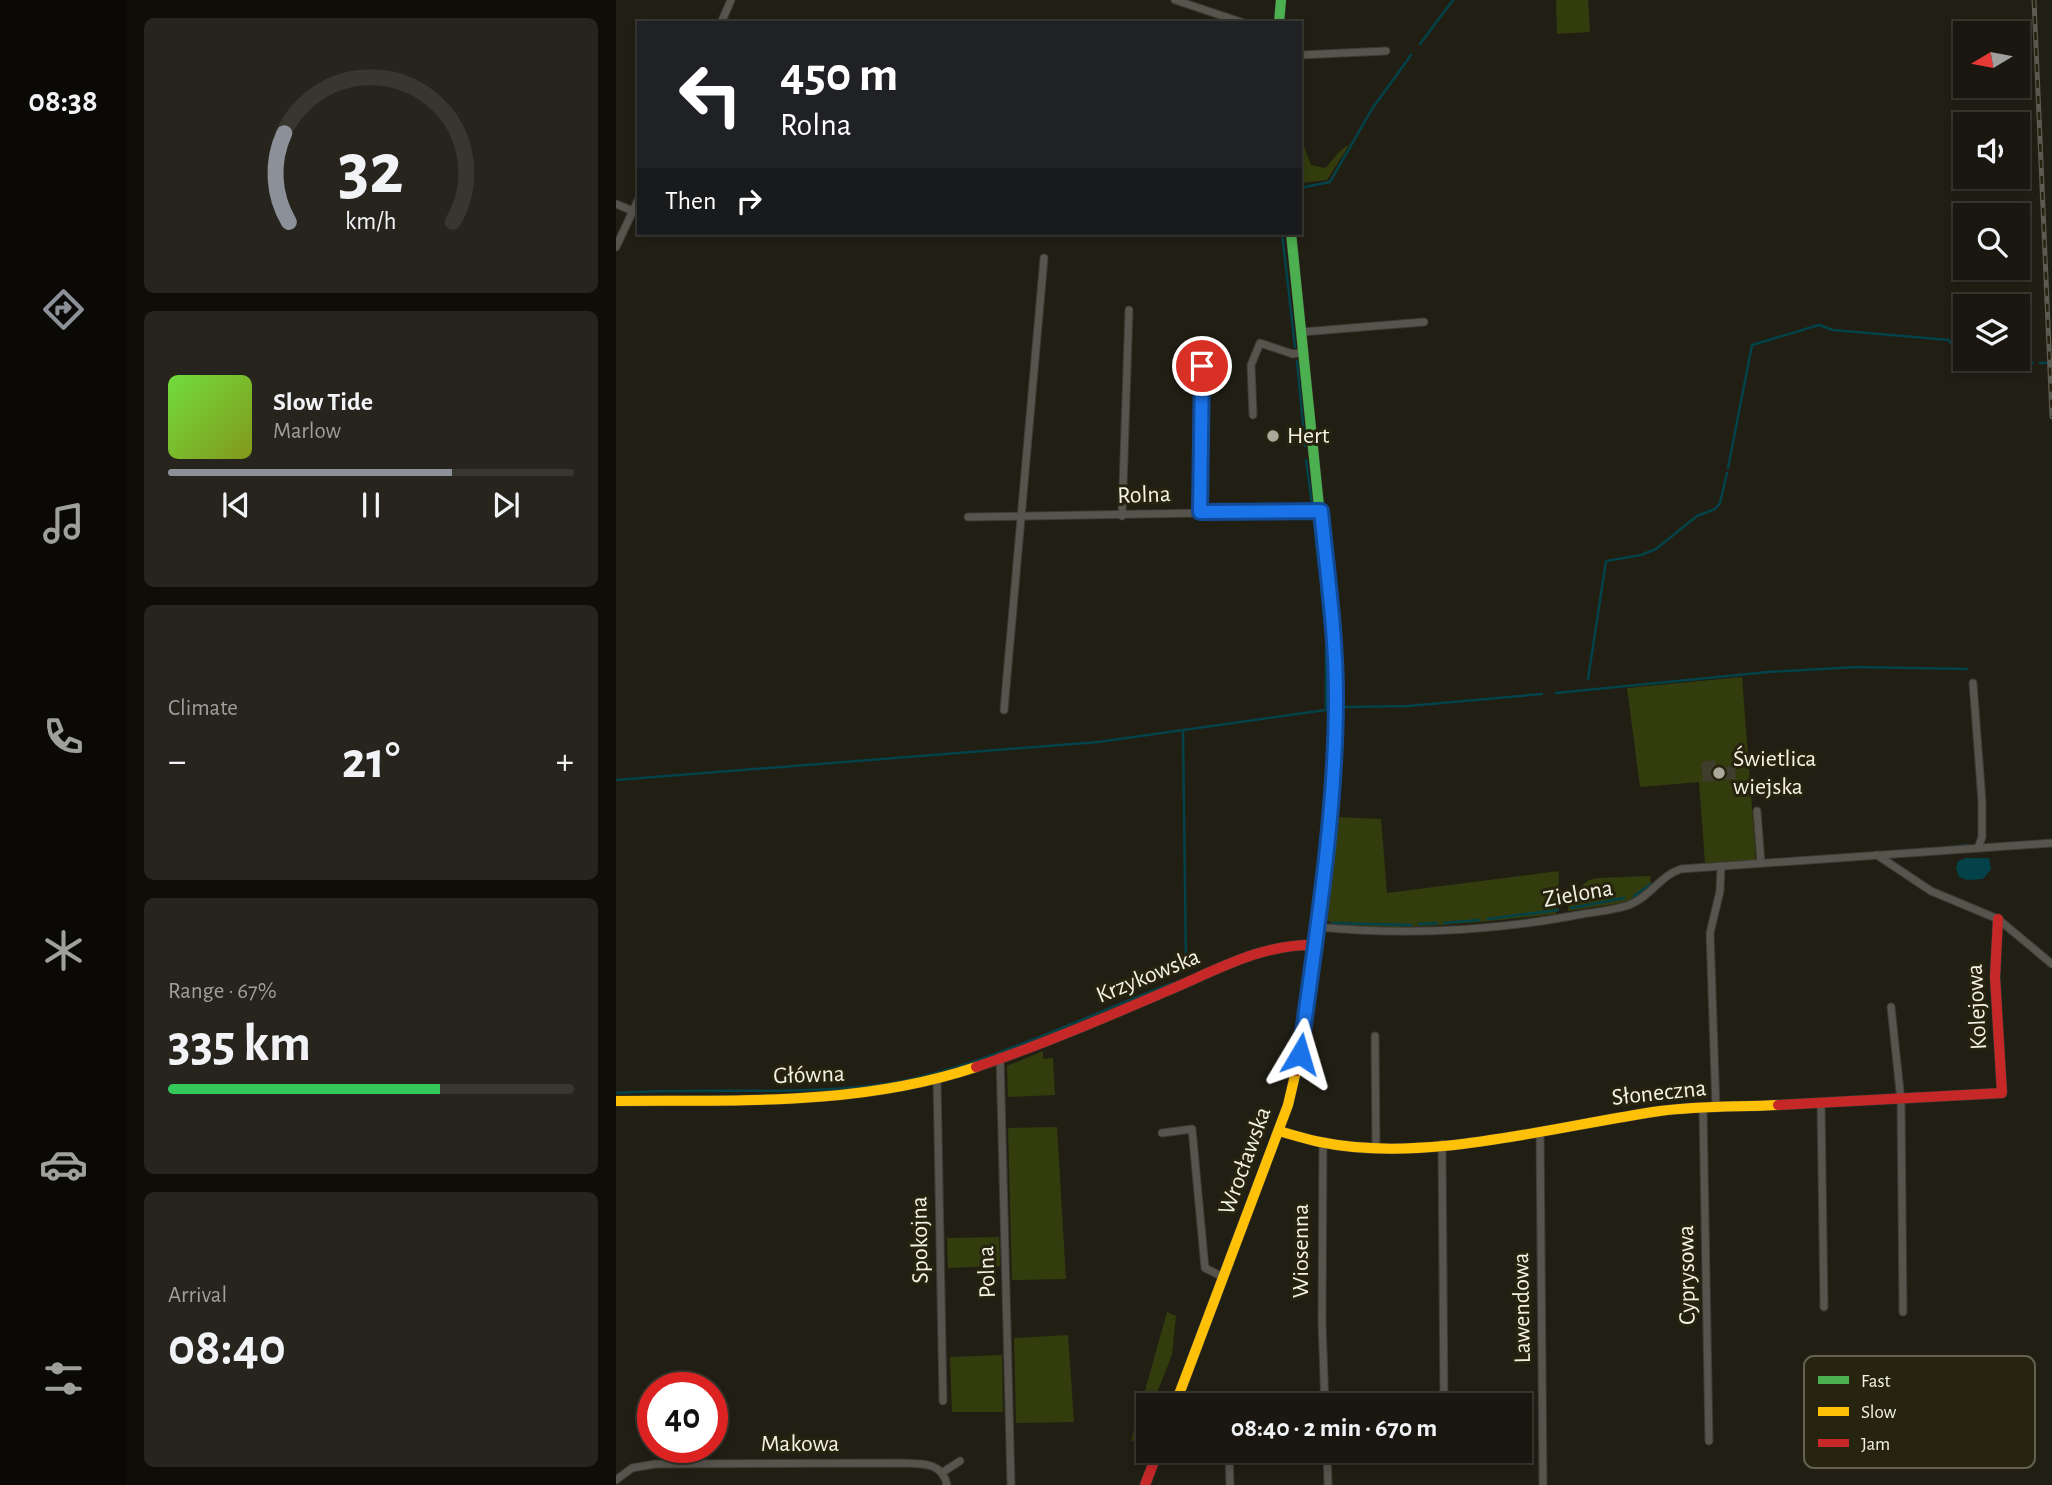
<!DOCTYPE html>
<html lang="en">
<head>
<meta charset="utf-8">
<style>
	:root { --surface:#19170f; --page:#26241d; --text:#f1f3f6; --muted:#9f9f9e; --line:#37362f; --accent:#8c9099 }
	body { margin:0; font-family:"Alegreya Sans",sans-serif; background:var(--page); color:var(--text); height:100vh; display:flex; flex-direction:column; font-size:26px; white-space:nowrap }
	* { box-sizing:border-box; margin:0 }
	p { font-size:23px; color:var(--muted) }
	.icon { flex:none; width:38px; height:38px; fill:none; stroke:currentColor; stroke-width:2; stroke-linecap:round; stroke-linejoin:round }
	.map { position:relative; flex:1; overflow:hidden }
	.panel { display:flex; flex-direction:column; gap:18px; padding:18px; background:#0e0d08; width:490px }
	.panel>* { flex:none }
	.banner { position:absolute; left:21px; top:21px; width:665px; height:214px; border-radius:0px; box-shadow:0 4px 10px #0003,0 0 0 2px var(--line); background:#202124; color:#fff; overflow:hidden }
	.needle { width:46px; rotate:260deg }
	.tools { position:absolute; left:1337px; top:21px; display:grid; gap:14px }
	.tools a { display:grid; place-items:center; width:77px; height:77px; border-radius:0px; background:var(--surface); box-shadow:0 4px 10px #0003,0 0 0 2px var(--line); font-size:35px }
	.speed { position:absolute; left:21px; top:1372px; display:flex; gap:14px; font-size:35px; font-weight:700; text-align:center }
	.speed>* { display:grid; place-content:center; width:91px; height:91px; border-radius:50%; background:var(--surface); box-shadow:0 4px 10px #0003,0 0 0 2px var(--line); line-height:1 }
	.speed .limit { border:10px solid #d22; background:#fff; color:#111 }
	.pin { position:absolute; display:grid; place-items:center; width:60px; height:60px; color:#fff; margin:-30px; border:4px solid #fff; border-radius:50%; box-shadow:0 2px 7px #0007 }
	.me { position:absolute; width:77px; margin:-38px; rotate:7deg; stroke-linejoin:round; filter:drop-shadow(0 0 5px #0008) }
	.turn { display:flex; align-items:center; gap:24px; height:147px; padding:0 28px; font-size:32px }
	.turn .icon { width:91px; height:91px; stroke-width:2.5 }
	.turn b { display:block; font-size:49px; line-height:60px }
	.then { display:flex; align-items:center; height:66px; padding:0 28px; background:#0003; gap:14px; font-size:26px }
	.big { font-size:52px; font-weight:700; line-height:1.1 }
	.panel .tile { flex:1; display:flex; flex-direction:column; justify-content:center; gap:10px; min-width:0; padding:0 24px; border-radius:10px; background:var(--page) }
	.panel .dial { align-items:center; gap:0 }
	.dial svg { height:182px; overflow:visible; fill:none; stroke:var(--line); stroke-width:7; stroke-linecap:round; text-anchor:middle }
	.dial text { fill:var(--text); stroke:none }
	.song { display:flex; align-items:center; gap:21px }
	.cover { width:84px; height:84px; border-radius:10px; background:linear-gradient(135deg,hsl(100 70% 55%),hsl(70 70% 35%)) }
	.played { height:7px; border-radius:4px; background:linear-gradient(90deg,var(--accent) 70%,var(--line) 70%) }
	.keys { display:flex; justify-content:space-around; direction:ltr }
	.heat { display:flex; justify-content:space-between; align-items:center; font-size:38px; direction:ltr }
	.charge { height:10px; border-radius:5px; background:linear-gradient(90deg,#34c759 67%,var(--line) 0) }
	.trip { position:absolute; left:520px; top:1393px; width:396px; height:70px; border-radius:0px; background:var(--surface); box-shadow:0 4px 10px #0003,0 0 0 2px var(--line); font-weight:700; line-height:70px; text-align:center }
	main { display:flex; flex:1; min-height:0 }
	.dock { display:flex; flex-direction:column; width:126px; justify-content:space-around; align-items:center; background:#0a0906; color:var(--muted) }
	.dock .icon { width:49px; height:49px }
	.dock .on { color:var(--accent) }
	.dock b { font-size:32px; color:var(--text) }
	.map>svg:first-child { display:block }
	.green { fill:#323c0d }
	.water { fill:#034249 }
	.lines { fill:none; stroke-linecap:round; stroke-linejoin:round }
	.stream { stroke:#034249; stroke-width:2.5 }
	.building { fill:#3f3d2d }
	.street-casing { stroke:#3c3b33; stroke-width:9 }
	.fast-casing { stroke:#3c3b33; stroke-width:11 }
	.slow-casing { stroke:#3c3b33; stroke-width:11 }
	.jam-casing { stroke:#3c3b33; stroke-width:11 }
	.street { stroke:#56544c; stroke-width:7 }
	.fast { stroke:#4caf50; stroke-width:10 }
	.slow { stroke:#ffc107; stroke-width:10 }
	.jam { stroke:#c62828; stroke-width:10 }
	.rail-casing { stroke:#5c5a51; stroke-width:5 }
	.rail { stroke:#26230f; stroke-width:2.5; stroke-dasharray:8; stroke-linecap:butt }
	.route-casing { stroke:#114b97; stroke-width:18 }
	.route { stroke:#1a73e8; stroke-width:12 }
	.poi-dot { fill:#aaa99c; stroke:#26230f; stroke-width:2.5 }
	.labels { text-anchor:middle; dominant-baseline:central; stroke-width:6; stroke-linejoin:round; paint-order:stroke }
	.poi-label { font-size:24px; fill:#f4f3e6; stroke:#26230f; text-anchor:start }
	.street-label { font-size:24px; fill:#f4f3e6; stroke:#26230f }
	.key { fill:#26230f; stroke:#646150; stroke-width:2 }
	.key-label { font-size:19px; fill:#f4f3e6 }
</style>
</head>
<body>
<main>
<nav class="dock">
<b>08:38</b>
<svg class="icon on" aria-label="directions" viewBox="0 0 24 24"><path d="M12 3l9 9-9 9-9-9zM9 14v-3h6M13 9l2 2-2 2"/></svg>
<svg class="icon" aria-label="music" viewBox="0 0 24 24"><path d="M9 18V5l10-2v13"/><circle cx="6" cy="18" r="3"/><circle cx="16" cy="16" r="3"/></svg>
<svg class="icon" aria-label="phone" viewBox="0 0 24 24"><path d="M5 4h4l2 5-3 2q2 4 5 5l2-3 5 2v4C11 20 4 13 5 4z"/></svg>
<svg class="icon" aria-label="climate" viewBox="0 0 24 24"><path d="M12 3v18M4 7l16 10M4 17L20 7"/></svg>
<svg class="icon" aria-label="car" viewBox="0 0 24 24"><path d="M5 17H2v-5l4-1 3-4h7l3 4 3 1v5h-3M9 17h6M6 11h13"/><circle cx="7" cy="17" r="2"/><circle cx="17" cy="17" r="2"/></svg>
<svg class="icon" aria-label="filters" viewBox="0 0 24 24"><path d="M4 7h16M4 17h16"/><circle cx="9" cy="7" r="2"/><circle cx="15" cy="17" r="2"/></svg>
</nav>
<section class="panel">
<div class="tile dial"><svg viewBox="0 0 100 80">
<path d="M14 69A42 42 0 1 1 86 69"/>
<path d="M14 69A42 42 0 0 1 12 30" stroke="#8c9099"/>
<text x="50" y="56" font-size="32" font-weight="700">32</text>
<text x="50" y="72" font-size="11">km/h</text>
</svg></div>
<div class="tile">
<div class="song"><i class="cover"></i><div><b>Slow Tide</b><p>Marlow</p></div></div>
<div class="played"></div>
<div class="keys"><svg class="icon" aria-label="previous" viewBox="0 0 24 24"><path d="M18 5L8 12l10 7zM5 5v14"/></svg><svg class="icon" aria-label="pause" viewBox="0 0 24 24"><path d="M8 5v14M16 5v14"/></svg><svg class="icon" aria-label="next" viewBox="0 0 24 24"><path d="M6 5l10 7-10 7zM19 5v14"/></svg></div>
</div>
<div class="tile"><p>Climate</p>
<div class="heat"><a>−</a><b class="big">21°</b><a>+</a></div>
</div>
<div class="tile"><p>Range · 67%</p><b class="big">335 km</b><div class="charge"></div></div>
<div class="tile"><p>Arrival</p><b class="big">08:40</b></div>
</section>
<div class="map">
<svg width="1436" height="1485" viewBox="0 0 1436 1485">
	<rect width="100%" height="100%" fill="#211f14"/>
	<g class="green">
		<path d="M 940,0 L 972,0 L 974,32 L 941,34 Z"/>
		<path d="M 684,136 L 695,165 L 709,168 C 718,160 723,149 733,145 L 711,180 L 684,183 Z"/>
		<path d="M 1126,677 L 1140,860 L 1089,863 L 1083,782 L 1024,787 L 1011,688 Z"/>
		<path d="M 720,817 L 765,819 L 771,893 L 943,871 L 942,910 L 939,914 C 902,918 730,939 707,918 Z"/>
		<path d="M 1034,876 L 1035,886 L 1019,898 L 1005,903 L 952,911 L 954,895 L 973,880 L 981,878 Z"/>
		<path d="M 427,1051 L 427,1059 L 437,1058 L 439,1095 L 392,1097 L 391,1066 Z"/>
		<path d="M 441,1127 L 450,1279 L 396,1280 L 392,1128 Z"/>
		<path d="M 383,1237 L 384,1266 L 332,1268 L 331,1238 Z"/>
		<path d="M 551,1312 L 560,1316 L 556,1355 L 536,1405 L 532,1405 L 532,1415 L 522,1440 L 515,1441 Z"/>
		<path d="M 452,1335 L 458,1422 L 400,1423 L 398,1338 Z"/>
		<path d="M 386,1355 L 387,1412 L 336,1412 L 334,1357 Z"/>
	</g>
	<path class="water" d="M 1350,858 L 1373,858 L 1375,869 L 1367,879 L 1352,880 L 1343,877 L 1340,868 L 1342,861 Z"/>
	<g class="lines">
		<g class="stream">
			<path d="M 804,44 L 837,0"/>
			<path d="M 684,188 L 714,182 L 756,109 L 795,55"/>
			<path d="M 666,233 L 679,347"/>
			<path d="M 1375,359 L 1417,363"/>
			<path d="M 681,361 L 689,446"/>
			<path d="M 1424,363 L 1431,363"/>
			<path d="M 690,460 L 696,504"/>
			<path d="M 1112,468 L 1136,345 L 1203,325 L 1217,330 L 1333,340 L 1342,354 L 1349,356"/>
			<path d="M 698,521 L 703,568"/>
			<path d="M 705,586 L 709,627"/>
			<path d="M 972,679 L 990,561 L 1025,555 L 1040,549 L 1081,516 L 1099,509 L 1104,503 L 1111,473"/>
			<path d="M 940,693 L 1152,672 L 1241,667 L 1351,669"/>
			<path d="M 729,707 L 792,706 L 926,694"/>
			<path d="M 567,732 L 570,965"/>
			<path d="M 0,780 L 482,742 L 710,710 L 710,648"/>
			<path d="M 1335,847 L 1351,845"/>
			<path d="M 1018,896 L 1035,884"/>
			<path d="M 955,908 L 1008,898"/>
			<path d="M 872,919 L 942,910"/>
			<path d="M 716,923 L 795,925"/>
			<path d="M 828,923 L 863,920"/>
			<path d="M 803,924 L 821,923"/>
			<path d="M 0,1093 C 87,1087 174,1096 261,1085 C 356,1073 466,1017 557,983"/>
		</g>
	</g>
	<path class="building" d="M 1099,760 L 1100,768 L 1119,766 L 1120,779 L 1087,782 L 1085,762 Z"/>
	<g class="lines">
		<g class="street-casing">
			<g id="street">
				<path d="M 559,0 L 628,23"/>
				<path d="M 105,23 L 115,0"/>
				<path d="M 684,55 L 770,51"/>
				<path d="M 0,204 L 17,211"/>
				<path d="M 0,247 L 23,198"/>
				<path d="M 686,332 L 808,322"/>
				<path d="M 637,415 L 635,365 L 644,343 L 677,354 L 688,352"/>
				<path d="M 585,512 L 586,342"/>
				<path d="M 506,516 L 513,310"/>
				<path d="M 352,517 L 705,511"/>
				<path d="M 1357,683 L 1366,801 L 1366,837 L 1362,848"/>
				<path d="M 388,710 L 428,258"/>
				<path d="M 1141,811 L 1145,863"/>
				<path d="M 1261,855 L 1315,891 L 1382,919 L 1436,964"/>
				<path d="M 701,927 C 785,935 873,931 956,916 C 975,912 996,911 1013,905 C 1034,897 1045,875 1065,869 L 1436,843"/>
				<path d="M 1275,1007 L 1285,1101 L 1287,1312"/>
				<path d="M 759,1036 L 760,1147"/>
				<path d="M 384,1057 L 395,1485"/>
				<path d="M 321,1079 L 327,1401"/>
				<path d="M 1205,1104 L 1208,1307"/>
				<path d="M 1100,1108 L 1094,933 L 1104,891 L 1105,866"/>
				<path d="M 1087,1109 L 1093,1441"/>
				<path d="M 924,1131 L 927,1485"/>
				<path d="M 546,1133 L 576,1129 L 589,1268 L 607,1277"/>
				<path d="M 707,1142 L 706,1323 L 709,1405"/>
				<path d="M 826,1144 L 828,1405"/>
				<path d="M 613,1451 L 614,1485"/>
				<path d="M 711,1451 L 712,1485"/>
				<path d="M 327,1472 L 344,1461"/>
				<path d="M 0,1480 L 16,1468 L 39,1464 L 284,1463 C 305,1464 326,1461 331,1485"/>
			</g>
		</g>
		<g class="fast-casing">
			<g id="fast">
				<path d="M 663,23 L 665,0"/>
				<path d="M 675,233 L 718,653"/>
			</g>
		</g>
		<g class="slow-casing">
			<g id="slow">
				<path d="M 0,1101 C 121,1100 244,1106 360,1067"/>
				<path d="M 663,1131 C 677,1135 690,1139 704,1142 C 809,1164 939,1126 1044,1111 C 1083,1106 1123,1107 1162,1105"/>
				<path d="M 559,1405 L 672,1105 L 680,1071"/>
			</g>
		</g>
		<g class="jam-casing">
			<g id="jam">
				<path d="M 360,1067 C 425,1045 488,1018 551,991 C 599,971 644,944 698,945"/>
				<path d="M 680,1071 C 689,1033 693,994 698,956 C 712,856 723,754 718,653"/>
				<path d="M 1162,1105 L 1386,1093 L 1379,977 L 1382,919"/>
				<path d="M 529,1485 L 542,1451"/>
			</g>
		</g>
		<use href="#street" class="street"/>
		<use href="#fast" class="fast"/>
		<use href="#slow" class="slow"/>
		<use href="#jam" class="jam"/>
		<g class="rail-casing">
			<path id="rail" d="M 1418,0 L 1436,417"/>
		</g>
		<use href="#rail" class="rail"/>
	</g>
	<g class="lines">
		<g class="route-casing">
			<path id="route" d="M 586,366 L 584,512 L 705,511 C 711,572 720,634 720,696 C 720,816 700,935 684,1054"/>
		</g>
		<use href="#route" class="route"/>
	</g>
	<g class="poi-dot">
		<circle cx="657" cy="436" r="7"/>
		<circle cx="1103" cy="773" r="7"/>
	</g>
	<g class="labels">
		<g class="poi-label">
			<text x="671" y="436">Hert</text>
			<text x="1117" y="759">Świetlica<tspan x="1117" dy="28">wiejska</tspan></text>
		</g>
		<g class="street-label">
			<text transform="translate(528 495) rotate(-2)">Rolna</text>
			<text transform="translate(962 894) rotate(-10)">Zielona</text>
			<text transform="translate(532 976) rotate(-22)">Krzykowska</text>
			<text transform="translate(1361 1007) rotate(-93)">Kolejowa</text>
			<text transform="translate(193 1075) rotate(-2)">Główna</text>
			<text transform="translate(1043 1093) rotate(-6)">Słoneczna</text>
			<text transform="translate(629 1161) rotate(-70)">Wrocławska</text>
			<text transform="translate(304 1240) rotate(-91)">Spokojna</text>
			<text transform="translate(685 1251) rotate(-90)">Wiosenna</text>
			<text transform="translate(371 1272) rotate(-92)">Polna</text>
			<text transform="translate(1071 1275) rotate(-91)">Cyprysowa</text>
			<text transform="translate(906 1308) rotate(-91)">Lawendowa</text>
			<text x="184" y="1444">Makowa</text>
		</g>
	</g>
	<rect x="1188" y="1356" width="231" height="112" rx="10" class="key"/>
	<rect x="1202" y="1376" width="31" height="8" fill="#4caf50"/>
	<rect x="1202" y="1407" width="31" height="9" fill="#ffc107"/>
	<rect x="1202" y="1439" width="31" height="8" fill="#c62828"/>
	<g class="key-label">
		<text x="1245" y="1387">Fast</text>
		<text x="1245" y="1418">Slow</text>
		<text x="1245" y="1450">Jam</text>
	</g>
</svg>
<div class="tools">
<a><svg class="needle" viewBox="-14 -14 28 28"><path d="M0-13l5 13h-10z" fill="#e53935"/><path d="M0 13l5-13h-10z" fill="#9f9f9e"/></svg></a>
<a><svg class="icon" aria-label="sound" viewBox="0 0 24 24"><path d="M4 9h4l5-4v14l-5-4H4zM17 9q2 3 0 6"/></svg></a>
<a><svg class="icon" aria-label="search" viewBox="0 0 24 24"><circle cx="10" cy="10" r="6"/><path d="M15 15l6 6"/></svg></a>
<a><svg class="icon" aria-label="layers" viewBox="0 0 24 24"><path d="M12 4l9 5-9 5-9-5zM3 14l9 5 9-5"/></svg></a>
</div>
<div class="speed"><div class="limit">40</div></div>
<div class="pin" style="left:586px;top:366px;background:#d93025"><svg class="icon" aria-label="arrive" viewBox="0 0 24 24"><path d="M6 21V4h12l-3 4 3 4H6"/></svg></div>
<svg class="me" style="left:684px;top:1054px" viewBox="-20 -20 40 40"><path d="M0-17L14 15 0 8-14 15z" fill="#1a73e8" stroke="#fff" stroke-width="4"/></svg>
<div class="trip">08:40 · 2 min · 670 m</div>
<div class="banner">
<div class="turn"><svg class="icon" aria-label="left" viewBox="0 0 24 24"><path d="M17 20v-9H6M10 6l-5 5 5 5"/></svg><div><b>450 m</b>Rolna</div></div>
<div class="then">Then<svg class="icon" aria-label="right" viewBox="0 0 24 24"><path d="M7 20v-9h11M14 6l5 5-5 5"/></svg></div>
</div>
</div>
</main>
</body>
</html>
